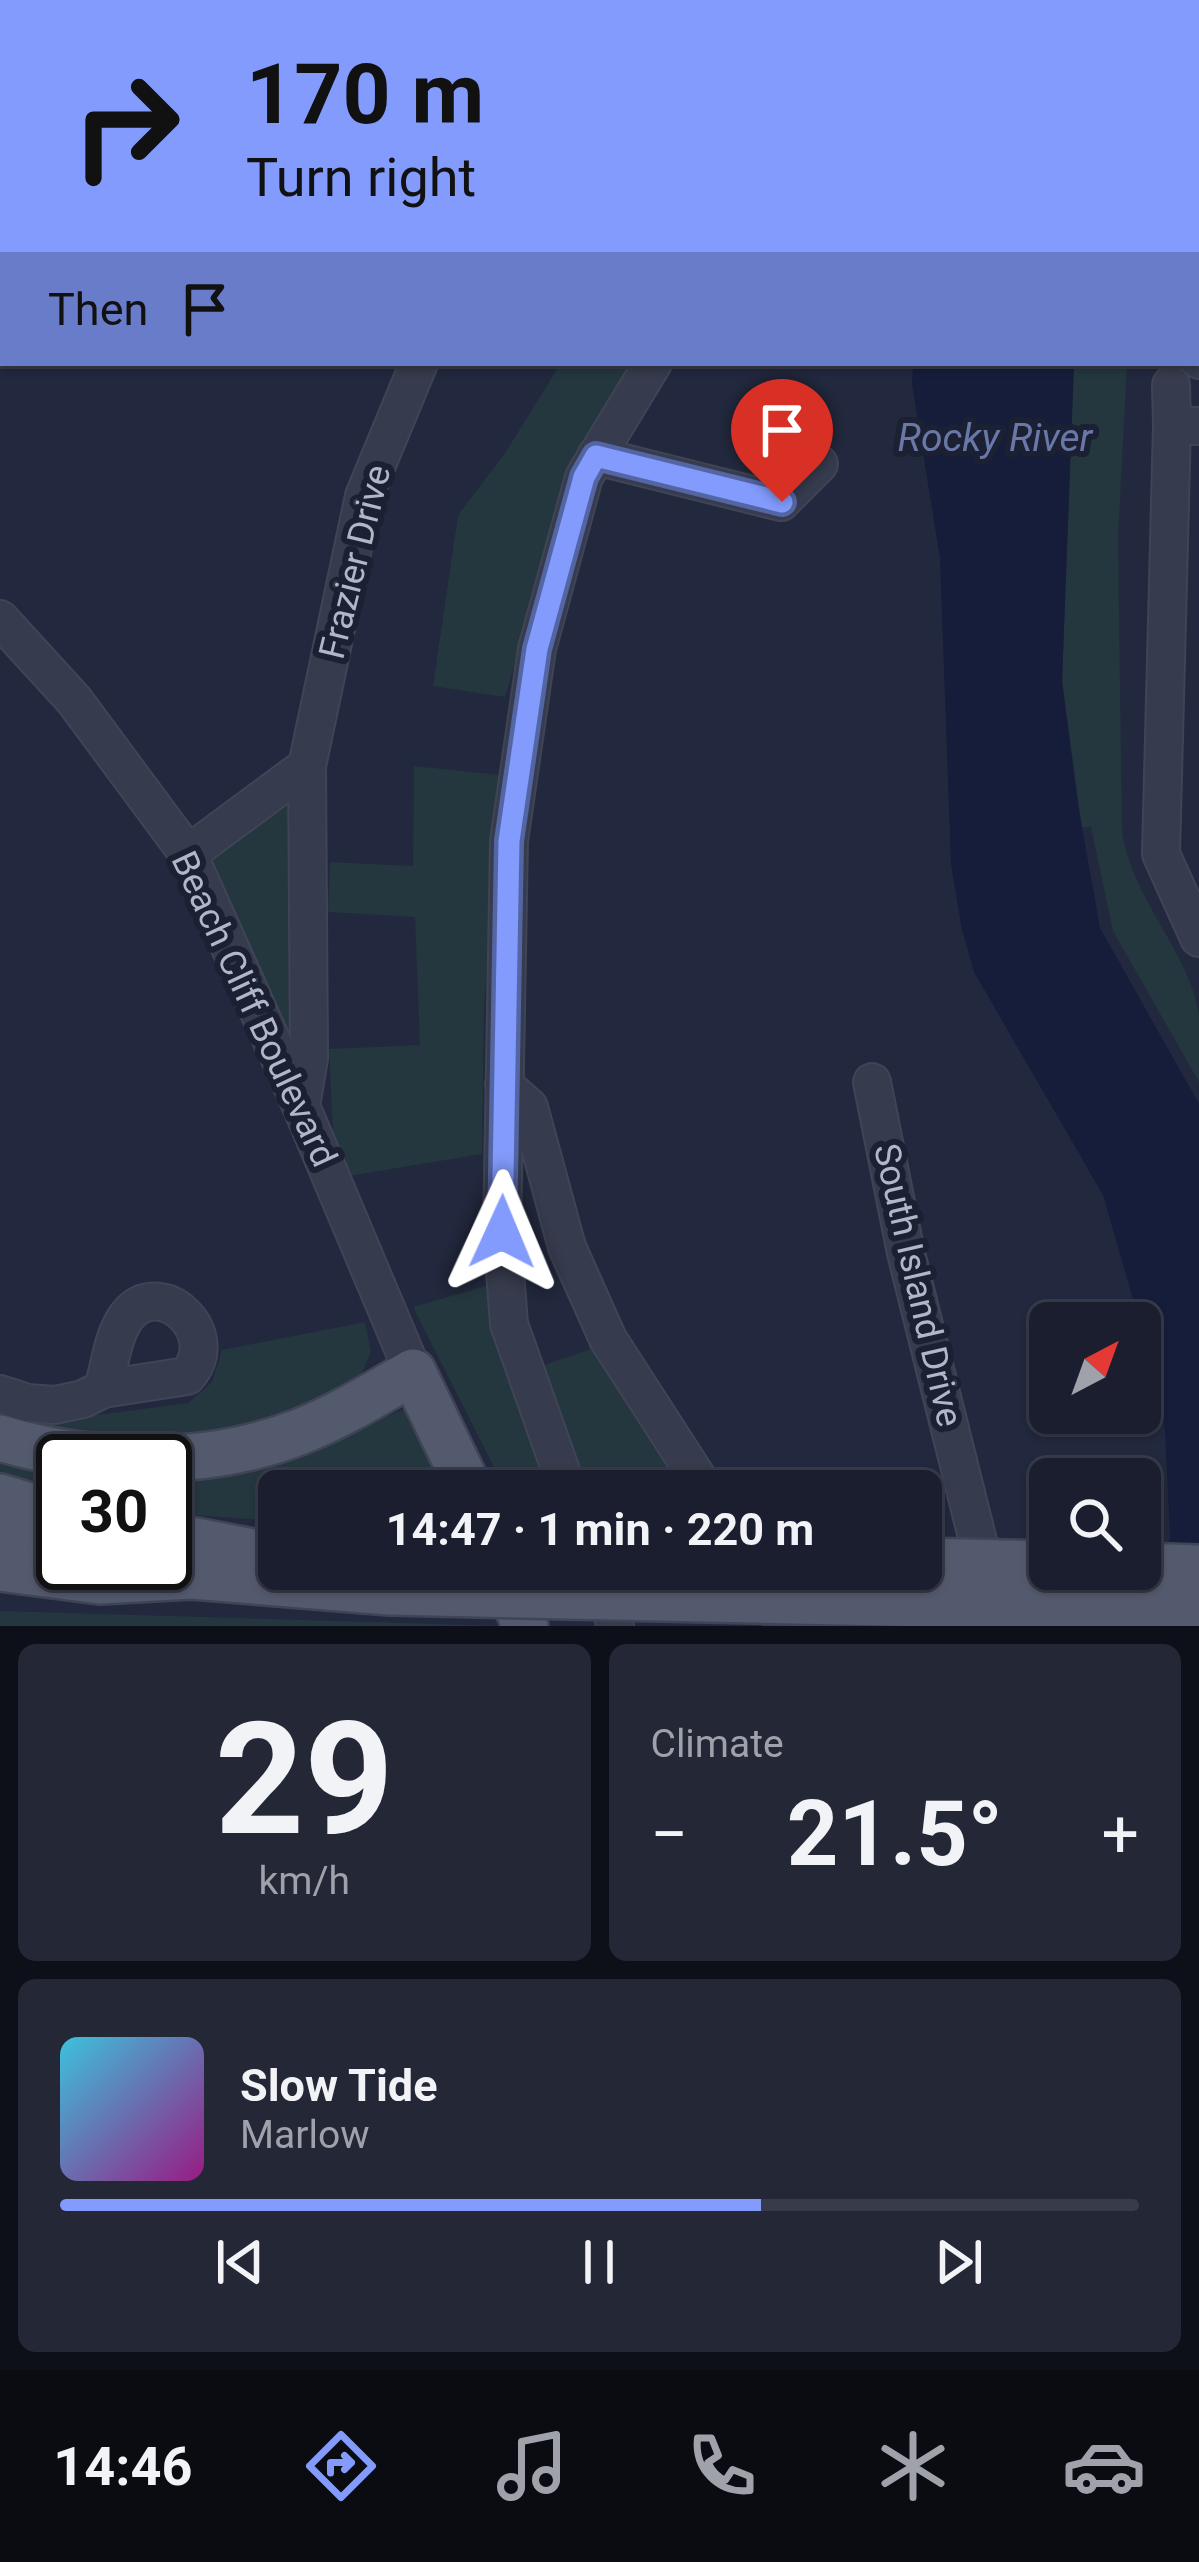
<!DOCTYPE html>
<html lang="en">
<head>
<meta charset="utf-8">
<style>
	:root { --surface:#1a1e2e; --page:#232736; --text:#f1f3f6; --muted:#9fa2aa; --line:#383c4a; --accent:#829bfc }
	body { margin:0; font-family:Roboto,sans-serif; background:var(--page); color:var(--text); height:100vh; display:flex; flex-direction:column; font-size:45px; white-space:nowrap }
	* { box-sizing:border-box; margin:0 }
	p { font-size:39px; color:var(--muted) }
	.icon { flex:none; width:66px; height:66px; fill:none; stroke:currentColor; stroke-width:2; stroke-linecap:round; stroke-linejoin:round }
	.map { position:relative; height:1626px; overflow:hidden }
	.panel { display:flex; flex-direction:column; gap:18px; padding:18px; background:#0e1019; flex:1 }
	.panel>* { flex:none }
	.hud { position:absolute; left:0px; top:0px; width:1200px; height:366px; box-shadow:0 3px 9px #0004,0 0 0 3px var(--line); background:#829bfc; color:#111; overflow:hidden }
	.needle { width:78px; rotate:41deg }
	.fabs { position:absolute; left:1029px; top:1302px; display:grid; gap:24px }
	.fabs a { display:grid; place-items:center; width:132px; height:132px; border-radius:18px; background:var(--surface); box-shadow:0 3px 9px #0004,0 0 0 3px var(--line); font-size:60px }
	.speed { position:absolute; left:36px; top:1434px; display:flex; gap:24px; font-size:60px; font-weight:700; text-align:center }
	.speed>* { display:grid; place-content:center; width:156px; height:156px; border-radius:50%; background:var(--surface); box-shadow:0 3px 9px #0004,0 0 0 3px var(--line); line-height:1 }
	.speed .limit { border:6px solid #111; border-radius:18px; background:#fff; color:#111 }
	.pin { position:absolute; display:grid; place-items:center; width:102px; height:102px; color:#fff; margin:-123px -51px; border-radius:50% 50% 50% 0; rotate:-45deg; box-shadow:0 0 12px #0007 }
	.pin .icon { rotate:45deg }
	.me { position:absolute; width:132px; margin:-66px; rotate:1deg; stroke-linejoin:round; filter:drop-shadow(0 0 9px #0008) }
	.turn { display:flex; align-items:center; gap:42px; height:252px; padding:0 48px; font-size:54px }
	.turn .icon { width:156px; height:156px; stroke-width:2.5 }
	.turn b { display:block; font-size:84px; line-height:102px }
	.then { display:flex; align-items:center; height:114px; padding:0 48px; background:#0003; gap:24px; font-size:45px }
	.big { font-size:90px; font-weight:700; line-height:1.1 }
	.panel .tile { flex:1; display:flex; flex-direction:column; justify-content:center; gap:18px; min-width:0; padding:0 42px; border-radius:18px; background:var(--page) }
	.panel .dial { align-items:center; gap:0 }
	.dial b { font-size:156px; line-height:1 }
	.song { display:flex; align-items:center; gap:36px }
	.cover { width:144px; height:144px; border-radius:18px; background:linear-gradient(135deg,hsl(190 70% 55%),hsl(310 70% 35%)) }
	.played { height:12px; border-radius:6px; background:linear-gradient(90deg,var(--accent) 65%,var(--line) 65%) }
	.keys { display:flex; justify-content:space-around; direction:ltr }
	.heat { display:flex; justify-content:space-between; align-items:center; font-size:66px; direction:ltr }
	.panel .tiles { flex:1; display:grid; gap:18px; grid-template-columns:1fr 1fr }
	.tile:last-child { grid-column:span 2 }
	.trip { position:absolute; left:258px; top:1470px; width:684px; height:120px; border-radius:18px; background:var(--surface); box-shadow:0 3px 9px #0004,0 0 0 3px var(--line); font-weight:700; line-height:120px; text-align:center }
	.dock { display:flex; height:192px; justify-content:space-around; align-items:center; background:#0a0c12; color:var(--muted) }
	.dock .icon { width:84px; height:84px }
	.dock .selected { color:var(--accent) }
	.dock b { font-size:54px; color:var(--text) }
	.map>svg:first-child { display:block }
	.green { fill:#24363e }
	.water { fill:#151d3b }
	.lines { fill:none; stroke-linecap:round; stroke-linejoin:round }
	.minor-casing { stroke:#3f4456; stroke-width:40 }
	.major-casing { stroke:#3f4456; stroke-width:50 }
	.minor { stroke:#363b4d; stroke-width:36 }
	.major { stroke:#545a6d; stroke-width:45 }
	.major-bridge-casing { stroke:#3f4456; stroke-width:50; stroke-linecap:butt }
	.major-bridge { stroke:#545a6d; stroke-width:45 }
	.route-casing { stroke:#5465a4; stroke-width:30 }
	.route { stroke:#829bfc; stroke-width:21 }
	.labels { text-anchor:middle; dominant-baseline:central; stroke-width:12; stroke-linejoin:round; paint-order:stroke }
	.street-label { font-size:36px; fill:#b1b6c9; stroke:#1b2032 }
	.water-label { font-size:39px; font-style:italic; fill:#6978a9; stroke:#1b2032 }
</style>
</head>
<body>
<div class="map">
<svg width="1199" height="1626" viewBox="0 0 1199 1626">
	<rect width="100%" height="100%" fill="#22283d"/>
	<g class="green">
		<path d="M 561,363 L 641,363 L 572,475 L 505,697 L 433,686 L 458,515 L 505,453 Z"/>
		<path d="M 1074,363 L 1127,363 L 1118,538 L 1122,831 C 1130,897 1190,952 1199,1015 C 1199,1036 1199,1060 1199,1082 L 1113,931 L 1091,827 L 1082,827 L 1062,681 Z"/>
		<path d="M 307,766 L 301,1106 L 188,854 Z"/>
		<path d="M 414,766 L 500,775 L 484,1010 L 482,1154 L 349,1176 L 333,1133 L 329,1049 L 420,1045 L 415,917 L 328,912 L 330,862 L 413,866 Z"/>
		<path d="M 486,1286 L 512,1376 L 591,1349 L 691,1491 L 506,1491 L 413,1307 Z"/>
		<path d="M 365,1322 L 371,1352 L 360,1378 L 304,1419 L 140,1444 L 0,1419 L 59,1420 L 188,1403 L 212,1382 L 222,1350 Z"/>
		<path d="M 405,1409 L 448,1491 L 279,1491 L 279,1521 L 165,1513 L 165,1484 L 240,1472 Z"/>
		<path d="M 0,1459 L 63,1479 L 63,1497 L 0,1481 Z"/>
		<path d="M 0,1611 L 504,1626 L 0,1626 Z"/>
	</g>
	<path class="water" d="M 913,363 L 1074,363 L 1062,681 L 1078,805 L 1100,928 L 1199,1104 L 1199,1626 L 1161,1626 L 1170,1535 L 1165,1431 L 1140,1323 L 1103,1195 L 974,972 L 962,930 L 951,864 L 940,558 L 912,384 Z"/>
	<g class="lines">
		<g class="minor-casing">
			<g id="minor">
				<path d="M 396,0 L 398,3"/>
				<path d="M 340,3 L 345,0"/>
				<path d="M 692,3 L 695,0"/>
				<path d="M 0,291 L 3,287"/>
				<path d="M 1197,313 L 1199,314"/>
				<path d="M 1197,358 L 1199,360"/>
				<path d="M 1171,385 L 1172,425 L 1199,426"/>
				<path d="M 1172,425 L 1161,854 L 1199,938"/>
				<path d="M 596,456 L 781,502 L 819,464"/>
				<path d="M 0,619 L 74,700 L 188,854 L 301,1106 L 413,1372"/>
				<path d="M 188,854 L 307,766"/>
				<path d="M 872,1082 L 906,1253 L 990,1589"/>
				<path d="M 504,1085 L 529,1107 L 567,1247 L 608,1339 L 706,1491"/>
				<path d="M 301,1106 L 309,1058 L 307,766 L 364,496 L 419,363"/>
				<path d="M 0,1394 L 28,1403 L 55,1405 L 83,1399 L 103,1389 L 187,1376 C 225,1333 160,1274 127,1316 C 112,1336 110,1366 103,1389"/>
				<path d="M 568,1491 L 509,1324 L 502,1233 L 509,841 L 537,649 L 584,477 L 653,363"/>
				<path d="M 599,1569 L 609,1594 L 615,1626"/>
				<path d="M 752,1569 L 786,1626"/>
			</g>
		</g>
		<g class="major-casing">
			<g id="major">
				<path d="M 0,1438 C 93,1466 207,1468 299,1432 C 338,1417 377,1393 413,1372 L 470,1491"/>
				<path d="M 0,1497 L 63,1516"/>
				<path d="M 0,1533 L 63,1543"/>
				<path d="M 165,1535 L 253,1552"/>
				<path d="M 1140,1566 L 1199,1568"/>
				<path d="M 0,1568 L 100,1581 L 191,1576 L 390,1592"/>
				<path d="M 503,1569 L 525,1626"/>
				<path d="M 1063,1607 L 1199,1610"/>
			</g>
		</g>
		<use href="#minor" class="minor"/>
		<use href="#major" class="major"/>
		<g class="major-bridge-casing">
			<g id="major-bridge">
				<path d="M 921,1561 L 1050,1564"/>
				<path d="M 390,1592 L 1063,1607"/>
			</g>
		</g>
		<use href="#major-bridge" class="major-bridge"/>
	</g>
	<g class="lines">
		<g class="route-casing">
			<path id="route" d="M 502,1232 L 509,841 L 537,649 L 584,477 L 596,456 L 782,502"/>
		</g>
		<use href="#route" class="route"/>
	</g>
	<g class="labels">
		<g class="street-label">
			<text transform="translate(355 562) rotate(-76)">Frazier Drive</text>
			<text transform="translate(254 1009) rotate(65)">Beach Cliff Boulevard</text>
			<text transform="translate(918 1285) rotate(77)">South Island Drive</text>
		</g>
		<g class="water-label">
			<text x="995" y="438">Rocky River</text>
		</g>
	</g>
</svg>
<div class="fabs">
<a><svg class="needle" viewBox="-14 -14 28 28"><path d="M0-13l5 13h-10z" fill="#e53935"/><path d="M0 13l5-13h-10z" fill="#9fa2aa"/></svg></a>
<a><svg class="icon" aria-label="search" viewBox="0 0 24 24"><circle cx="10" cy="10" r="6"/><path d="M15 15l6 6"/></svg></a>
</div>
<div class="speed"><div class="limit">30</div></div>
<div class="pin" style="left:782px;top:502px;background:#d93025"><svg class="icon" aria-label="arrive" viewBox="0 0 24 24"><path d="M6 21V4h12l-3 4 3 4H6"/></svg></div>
<svg class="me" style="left:502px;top:1232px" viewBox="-20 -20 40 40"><path d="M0-17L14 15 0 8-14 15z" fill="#829bfc" stroke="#fff" stroke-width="4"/></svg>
<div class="trip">14:47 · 1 min · 220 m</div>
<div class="hud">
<div class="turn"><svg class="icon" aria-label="right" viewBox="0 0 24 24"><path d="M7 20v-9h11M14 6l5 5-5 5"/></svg><div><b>170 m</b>Turn right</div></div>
<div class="then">Then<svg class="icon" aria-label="arrive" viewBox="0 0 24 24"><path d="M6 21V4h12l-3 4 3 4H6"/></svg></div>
</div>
</div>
<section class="panel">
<div class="tiles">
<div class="tile dial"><b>29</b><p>km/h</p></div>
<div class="tile"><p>Climate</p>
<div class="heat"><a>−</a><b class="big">21.5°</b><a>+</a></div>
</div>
<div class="tile">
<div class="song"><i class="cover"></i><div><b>Slow Tide</b><p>Marlow</p></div></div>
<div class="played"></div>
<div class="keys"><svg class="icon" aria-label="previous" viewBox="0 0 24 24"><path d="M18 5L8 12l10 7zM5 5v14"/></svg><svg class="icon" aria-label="pause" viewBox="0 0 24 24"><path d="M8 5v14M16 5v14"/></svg><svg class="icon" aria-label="next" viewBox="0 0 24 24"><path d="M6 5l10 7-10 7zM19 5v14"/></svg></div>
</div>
</div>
</section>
<nav class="dock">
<b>14:46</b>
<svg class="icon selected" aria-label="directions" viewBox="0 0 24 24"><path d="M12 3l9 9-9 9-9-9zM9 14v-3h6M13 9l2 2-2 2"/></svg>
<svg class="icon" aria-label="music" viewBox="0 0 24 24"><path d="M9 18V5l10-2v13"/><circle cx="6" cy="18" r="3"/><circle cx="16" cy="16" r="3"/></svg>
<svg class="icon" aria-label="phone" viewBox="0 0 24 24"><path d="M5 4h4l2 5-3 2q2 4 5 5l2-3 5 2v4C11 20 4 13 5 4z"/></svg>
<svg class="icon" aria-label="climate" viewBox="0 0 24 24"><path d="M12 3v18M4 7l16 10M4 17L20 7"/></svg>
<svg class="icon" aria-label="car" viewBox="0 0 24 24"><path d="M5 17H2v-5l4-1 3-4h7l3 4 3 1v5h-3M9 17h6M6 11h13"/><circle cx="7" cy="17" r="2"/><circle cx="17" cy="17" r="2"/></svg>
</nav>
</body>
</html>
